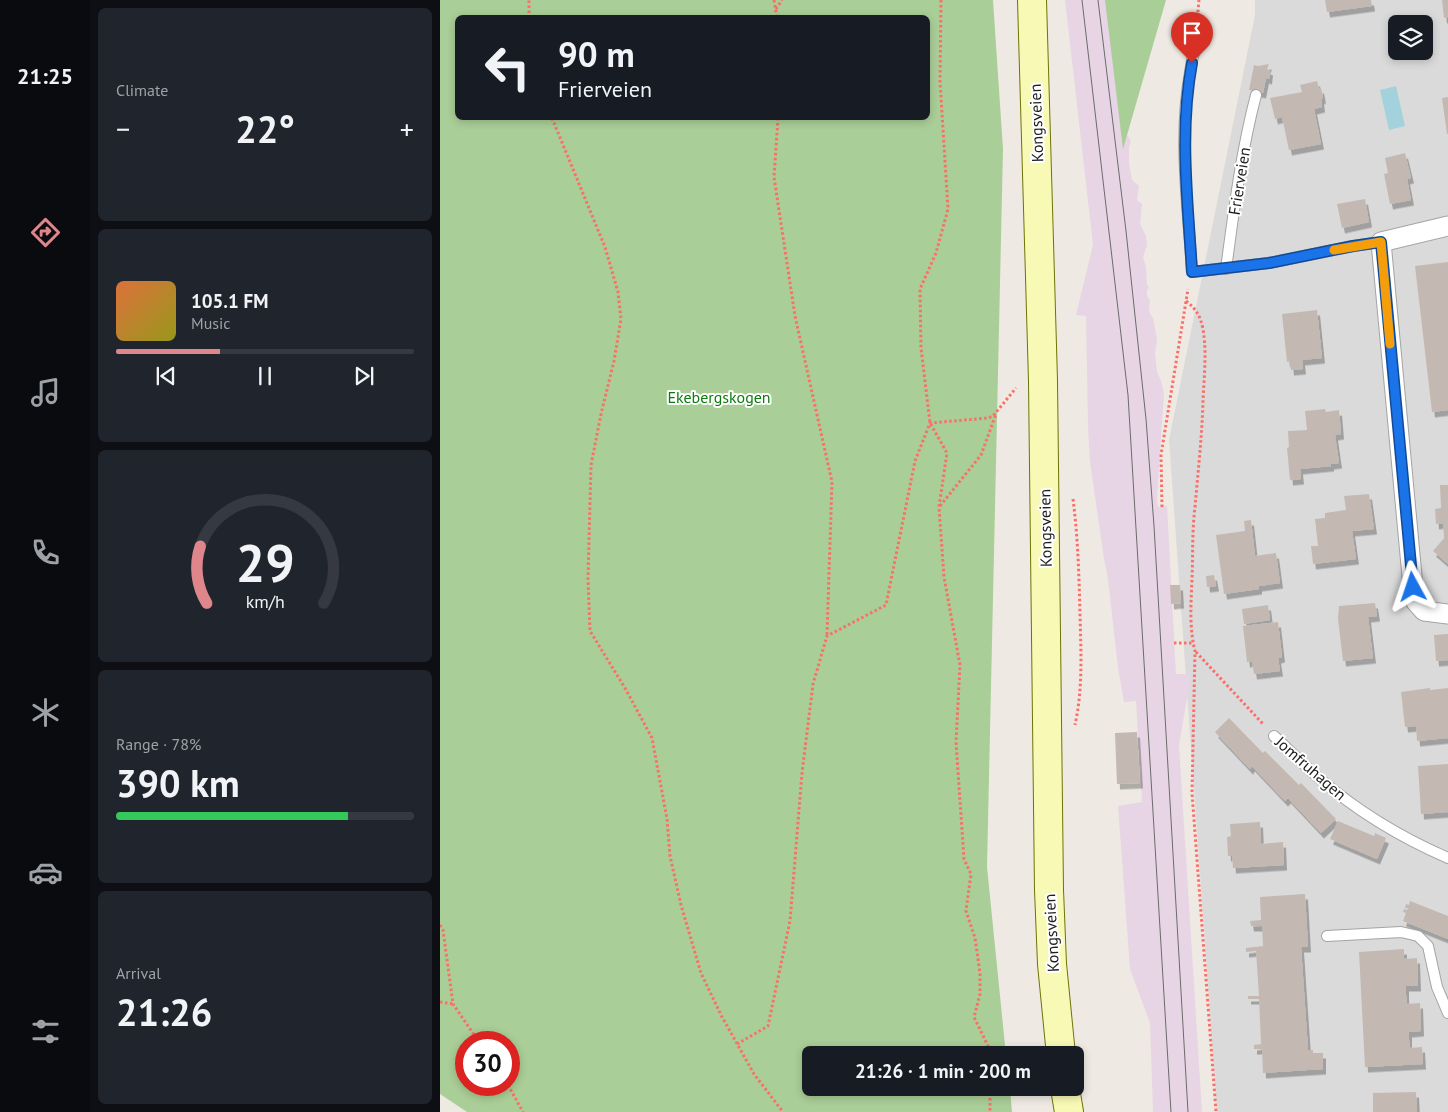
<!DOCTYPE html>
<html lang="en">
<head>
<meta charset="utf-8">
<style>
	:root { --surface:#171b24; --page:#20242c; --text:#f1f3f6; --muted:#9ea1a6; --line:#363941; --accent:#df868c }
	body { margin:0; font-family:"PT Sans",sans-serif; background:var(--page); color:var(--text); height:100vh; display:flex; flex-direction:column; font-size:19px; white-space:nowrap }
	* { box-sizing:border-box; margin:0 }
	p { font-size:16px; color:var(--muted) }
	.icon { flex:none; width:28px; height:28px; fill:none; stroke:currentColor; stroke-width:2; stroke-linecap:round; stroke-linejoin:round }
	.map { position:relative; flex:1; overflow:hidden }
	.panel { display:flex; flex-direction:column; gap:8px; padding:8px; background:#0d0f14; width:350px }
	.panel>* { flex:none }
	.banner { position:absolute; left:15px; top:15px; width:475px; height:105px; border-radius:8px; box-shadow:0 2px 8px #0003; background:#171b24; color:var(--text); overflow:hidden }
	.buttons { position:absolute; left:948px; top:15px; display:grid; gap:10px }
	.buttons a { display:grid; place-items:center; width:45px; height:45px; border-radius:8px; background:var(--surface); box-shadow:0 2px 8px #0003; font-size:25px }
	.speed { position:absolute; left:15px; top:1031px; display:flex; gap:10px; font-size:25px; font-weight:700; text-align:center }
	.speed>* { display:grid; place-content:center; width:65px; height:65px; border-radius:50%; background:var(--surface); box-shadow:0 2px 8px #0003; line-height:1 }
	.speed .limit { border:8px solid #d22; background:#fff; color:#111 }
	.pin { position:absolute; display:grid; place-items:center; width:42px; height:42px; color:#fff; margin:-51px -21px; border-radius:50% 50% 50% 0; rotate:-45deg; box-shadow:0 0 5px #0007 }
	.pin .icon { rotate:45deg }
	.me { position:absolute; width:55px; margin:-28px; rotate:355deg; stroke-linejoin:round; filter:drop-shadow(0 0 4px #0008) }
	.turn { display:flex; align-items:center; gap:18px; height:105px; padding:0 20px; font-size:22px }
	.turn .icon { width:65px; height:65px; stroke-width:2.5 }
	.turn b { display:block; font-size:35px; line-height:42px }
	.big { font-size:38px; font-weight:600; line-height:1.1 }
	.panel .tile { flex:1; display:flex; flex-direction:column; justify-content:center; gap:8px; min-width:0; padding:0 18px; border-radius:8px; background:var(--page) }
	.panel .dial { align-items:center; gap:0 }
	.dial svg { height:130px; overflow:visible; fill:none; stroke:var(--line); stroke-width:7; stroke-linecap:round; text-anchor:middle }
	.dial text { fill:var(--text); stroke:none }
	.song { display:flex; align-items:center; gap:15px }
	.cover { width:60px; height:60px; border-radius:8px; background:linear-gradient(135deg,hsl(20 70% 55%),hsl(60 70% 35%)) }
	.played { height:5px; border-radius:2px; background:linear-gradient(90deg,var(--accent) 35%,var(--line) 35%) }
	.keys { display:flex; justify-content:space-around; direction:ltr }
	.heat { display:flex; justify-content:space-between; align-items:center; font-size:28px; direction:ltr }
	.charge { height:8px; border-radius:4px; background:linear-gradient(90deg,#34c759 78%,var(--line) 0) }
	.trip { position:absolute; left:362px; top:1046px; width:282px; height:50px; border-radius:8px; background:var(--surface); box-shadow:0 2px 8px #0003; font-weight:600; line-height:50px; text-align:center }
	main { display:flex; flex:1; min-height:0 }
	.dock { display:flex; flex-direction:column; width:90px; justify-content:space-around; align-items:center; background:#090b0e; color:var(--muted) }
	.dock .icon { width:35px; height:35px }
	.dock .selected { color:var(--accent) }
	.dock b { font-size:22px; color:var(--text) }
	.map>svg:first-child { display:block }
	.residential { fill:#dbdada; fill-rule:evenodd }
	.industrial { fill:#e7d5e5 }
	.forest { fill:#aace97; fill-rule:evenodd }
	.water { fill:#a3d2dc }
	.building { fill:#c3b9b2; filter:url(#shadow) }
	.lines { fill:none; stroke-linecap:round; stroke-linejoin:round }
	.lane-casing { stroke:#a4a4a4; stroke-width:12 }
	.street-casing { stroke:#a4a4a4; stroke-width:21 }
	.secondary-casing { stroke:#6d7305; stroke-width:30 }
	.path { stroke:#fa6f68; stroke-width:3; stroke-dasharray:2.5 2.5; stroke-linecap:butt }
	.lane { stroke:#fff; stroke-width:10 }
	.street { stroke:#fff; stroke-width:19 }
	.secondary { stroke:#f9f9b6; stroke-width:28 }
	.tram { stroke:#6b6b6b; stroke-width:1 }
	.route-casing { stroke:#114b97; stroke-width:12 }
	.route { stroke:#1a73e8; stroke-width:9 }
	.slow { stroke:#f59e0b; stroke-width:9 }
	.labels { text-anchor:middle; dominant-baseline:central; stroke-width:4; stroke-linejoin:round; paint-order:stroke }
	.street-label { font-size:16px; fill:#1d1d1d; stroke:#fff }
	.park-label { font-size:16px; fill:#0b7b0e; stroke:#fff }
</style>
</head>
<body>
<main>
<nav class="dock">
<b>21:25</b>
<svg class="icon selected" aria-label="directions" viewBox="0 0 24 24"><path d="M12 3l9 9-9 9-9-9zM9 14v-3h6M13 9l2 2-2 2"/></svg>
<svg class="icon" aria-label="music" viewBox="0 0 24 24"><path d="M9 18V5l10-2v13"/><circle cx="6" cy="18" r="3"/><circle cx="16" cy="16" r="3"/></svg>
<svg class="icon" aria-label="phone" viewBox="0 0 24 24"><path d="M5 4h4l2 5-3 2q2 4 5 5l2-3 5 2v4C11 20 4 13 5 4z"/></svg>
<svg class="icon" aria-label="climate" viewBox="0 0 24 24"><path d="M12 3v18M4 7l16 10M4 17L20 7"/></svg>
<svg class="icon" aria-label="car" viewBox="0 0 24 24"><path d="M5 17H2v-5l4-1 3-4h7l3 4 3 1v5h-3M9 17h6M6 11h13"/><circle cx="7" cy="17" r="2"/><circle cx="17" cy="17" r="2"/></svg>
<svg class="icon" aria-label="filters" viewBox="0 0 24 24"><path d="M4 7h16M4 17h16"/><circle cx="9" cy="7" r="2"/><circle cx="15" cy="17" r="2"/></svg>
</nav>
<section class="panel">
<div class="tile"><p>Climate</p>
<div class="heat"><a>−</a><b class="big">22°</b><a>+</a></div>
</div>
<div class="tile">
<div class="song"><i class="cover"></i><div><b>105.1 FM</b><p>Music</p></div></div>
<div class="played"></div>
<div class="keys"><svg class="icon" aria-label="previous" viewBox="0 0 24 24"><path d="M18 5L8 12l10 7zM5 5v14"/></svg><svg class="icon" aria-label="pause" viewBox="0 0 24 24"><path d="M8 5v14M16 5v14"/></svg><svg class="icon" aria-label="next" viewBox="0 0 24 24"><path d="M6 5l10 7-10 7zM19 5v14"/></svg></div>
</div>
<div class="tile dial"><svg viewBox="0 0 100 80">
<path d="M14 69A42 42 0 1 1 86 69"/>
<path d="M14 69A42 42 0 0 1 10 34" stroke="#df868c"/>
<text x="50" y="56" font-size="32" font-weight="700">29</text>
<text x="50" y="72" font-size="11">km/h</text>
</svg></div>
<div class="tile"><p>Range · 78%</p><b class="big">390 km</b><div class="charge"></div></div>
<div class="tile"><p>Arrival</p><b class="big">21:26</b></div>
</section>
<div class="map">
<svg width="1008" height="1112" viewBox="0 0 1008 1112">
	<defs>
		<filter id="shadow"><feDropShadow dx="3" dy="5.5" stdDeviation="0" flood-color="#0004"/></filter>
	</defs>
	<rect width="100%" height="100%" fill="#eeeae3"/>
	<path class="residential" d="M 815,0 L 1008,0 L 1008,1112 L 777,1112 L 729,440 L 815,15 ZM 956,24 L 984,24 L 984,51 L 956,51 Z"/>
	<path class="industrial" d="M 625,0 L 669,0 L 689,129 L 686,133 L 691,141 L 689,147 L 689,164 L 692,180 L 699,186 L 697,200 L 702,204 L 700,224 L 706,236 L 707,245 L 703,257 L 706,267 L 707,285 L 709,288 L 707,290 L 707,296 L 710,300 L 709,307 L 710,314 L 713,318 L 717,339 L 715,354 L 717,372 L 721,381 L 724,393 L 717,499 L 718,507 L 727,506 L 736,674 L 750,674 L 750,681 L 739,745 L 762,1112 L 713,1112 L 710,1023 L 690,969 L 678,806 L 702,802 L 696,701 L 684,702 L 678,668 L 668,579 L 664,559 L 650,462 L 648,427 L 646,316 L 636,315 L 653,245 Z"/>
	<g class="forest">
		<path d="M 0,0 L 553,0 L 563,149 L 547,867 L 566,1055 L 371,1055 L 371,1088 L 570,1088 L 572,1112 L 27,1112 L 0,1094 ZM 18,18 L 488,18 L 488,118 L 18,118 ZM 26,1042 L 69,1042 L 69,1085 L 26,1085 Z"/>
		<path d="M 665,0 L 726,0 L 683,149 Z"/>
	</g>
	<path class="water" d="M 956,86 L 965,126 L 949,130 L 940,90 Z"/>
	<g class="building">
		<path d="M 885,0 L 931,0 L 932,6 L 887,12 Z"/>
		<path d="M 1002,0 L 1008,0 L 1008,17 L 1004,18 Z"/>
		<path d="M 829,64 L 827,69 L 830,70 L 829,79 L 826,78 L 823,93 L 809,90 L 814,65 L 818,66 Z"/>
		<path d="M 877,81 L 879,88 L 881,88 L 883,98 L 881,99 L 882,107 L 874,109 L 881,144 L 849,150 L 842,117 L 835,119 L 830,98 L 862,92 L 860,85 Z"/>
		<path d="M 1008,97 L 1008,134 L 1007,134 L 1002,98 Z"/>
		<path d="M 965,153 L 971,178 L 967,179 L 971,200 L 950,204 L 944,174 L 948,173 L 945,158 Z"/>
		<path d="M 925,199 L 929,222 L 902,228 L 897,204 Z"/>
		<path d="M 1008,262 L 1008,410 L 992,412 L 975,266 Z"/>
		<path d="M 877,310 L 882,358 L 862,360 L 863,369 L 851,370 L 850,361 L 847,362 L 842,314 Z"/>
		<path d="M 885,409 L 886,412 L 899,410 L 901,434 L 895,435 L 899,463 L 891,464 L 891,466 L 860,469 L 861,479 L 850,480 L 847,448 L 849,447 L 848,431 L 867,430 L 865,411 Z"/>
		<path d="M 1000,485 L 1008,485 L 1008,564 L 993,551 L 1005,537 L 1004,538 L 1003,523 L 996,524 L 995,509 L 1001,508 Z"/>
		<path d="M 929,494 L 934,529 L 912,531 L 916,559 L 873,564 L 871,546 L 878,546 L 875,519 L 885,518 L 885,513 L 906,510 L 904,496 Z"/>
		<path d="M 811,520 L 815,556 L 836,553 L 840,583 L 819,586 L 819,589 L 784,594 L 776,535 L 805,531 L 804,521 Z"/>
		<path d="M 774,575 L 776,586 L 767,587 L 766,576 Z"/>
		<path d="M 730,585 L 740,585 L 741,603 L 731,604 Z"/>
		<path d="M 935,603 L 937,616 L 928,617 L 933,658 L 903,661 L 898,619 L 899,606 Z"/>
		<path d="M 828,605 L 830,620 L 804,624 L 802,609 Z"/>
		<path d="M 838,622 L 842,657 L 838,658 L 840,671 L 814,674 L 812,661 L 807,662 L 803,626 Z"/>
		<path d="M 1008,634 L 1008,660 L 996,661 L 994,635 Z"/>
		<path d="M 990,688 L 990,690 L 1008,688 L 1008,738 L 977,741 L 976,726 L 965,727 L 961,692 Z"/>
		<path d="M 789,718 L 823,753 L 825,751 L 859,785 L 861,783 L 896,819 L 881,833 L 848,798 L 845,801 L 812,766 L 810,769 L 775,732 Z"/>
		<path d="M 697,732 L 700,783 L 677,784 L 675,733 Z"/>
		<path d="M 1008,764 L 1008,812 L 981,814 L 978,766 Z"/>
		<path d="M 898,821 L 934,836 L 935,833 L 946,838 L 937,859 L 890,839 Z"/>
		<path d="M 820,822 L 821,844 L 843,842 L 844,865 L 793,868 L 792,856 L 788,856 L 787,837 L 791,836 L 790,824 Z"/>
		<path d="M 865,894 L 868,947 L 861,947 L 868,1050 L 873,1050 L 873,1053 L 883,1053 L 883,1069 L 823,1073 L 822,1049 L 814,1049 L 814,1045 L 821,1044 L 819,999 L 808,999 L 808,996 L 819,996 L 816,951 L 806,952 L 806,948 L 823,946 L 822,926 L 811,926 L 810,921 L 821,920 L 820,897 Z"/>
		<path d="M 970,901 L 1008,916 L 1008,939 L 963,921 L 966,913 L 963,912 L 964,909 L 967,910 L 968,908 L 965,908 L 966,904 L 969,905 Z"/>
		<path d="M 964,949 L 964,959 L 977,958 L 978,986 L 966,986 L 966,995 L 967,1004 L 980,1003 L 981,1031 L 969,1032 L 969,1040 L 970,1048 L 982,1047 L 983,1064 L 925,1067 L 919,952 Z"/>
		<path d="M 976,1092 L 977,1112 L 933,1112 L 933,1093 Z"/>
	</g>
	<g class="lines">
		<g class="lane-casing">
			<g id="lane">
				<path d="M 760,39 C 753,49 752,61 750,72 C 738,138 748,206 752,272 L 829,263 L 913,246 L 941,242"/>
				<path d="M 786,269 C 794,210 801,152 816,95"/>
				<path d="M 834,736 C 849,750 863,764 879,778 C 917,811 962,838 1008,858"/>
				<path d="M 887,936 L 961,932 L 978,936 L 988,946 L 997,987 L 1008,1013"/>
			</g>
		</g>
		<g class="street-casing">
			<path id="street" d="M 1008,226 L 941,242 L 973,587 L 976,602 L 984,611 L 1008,614"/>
		</g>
		<g class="secondary-casing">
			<g id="secondary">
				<path d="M 592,0 L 603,381 L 609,890 L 612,964 L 621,1055"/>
				<path d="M 625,1088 L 629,1112"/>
			</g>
		</g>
		<g class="path">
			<path d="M 334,0 L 337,18"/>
			<path d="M 501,0 L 500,81 L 508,209 L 496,253 L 480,289 L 481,348 L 490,423 L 507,453 L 499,507 L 504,577 L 520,665 L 516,742 L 524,859 L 531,874 L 526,911 L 535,938 L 540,973 L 540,994 L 534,1017 L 550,1050 L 550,1055"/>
			<path d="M 336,9 L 342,0"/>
			<path d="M 89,18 L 89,0"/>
			<path d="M 757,22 L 759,0"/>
			<path d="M 112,118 L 165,247 L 178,292 L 181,319 L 174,361 L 161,414 L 151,465 L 148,579 L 150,631 L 185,688 L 212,738 L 227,819 L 230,856 L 241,905 L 261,973 L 281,1015 L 314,1074 L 343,1112"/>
			<path d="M 338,118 L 334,177 L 355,316 L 392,482 L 387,635"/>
			<path d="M 746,301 C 756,309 760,315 763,329 C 767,352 764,377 763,401 C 762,437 758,472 755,507 C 752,531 753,555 752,579 C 751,603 749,627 755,651 L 752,793 L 776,1112"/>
			<path d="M 633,499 C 638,538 639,576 640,614 C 641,651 643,689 635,725"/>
			<path d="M 500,506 L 541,455 L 556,414"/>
			<path d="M 722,507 L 721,455 L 748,289"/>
			<path d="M 734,643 L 753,643"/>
			<path d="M 756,652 L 823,724"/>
			<path d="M 0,925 L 3,930 L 13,1004 L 39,1042"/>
			<path d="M 0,1002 L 13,1004"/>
			<path d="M 297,1044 L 328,1026 L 350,921 L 362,773 L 373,684 L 387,636 L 446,605 L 475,461 L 490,423 L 548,418 L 553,416 L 576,388"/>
			<path d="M 68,1085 L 83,1112"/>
			<path d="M 550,1088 L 550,1112"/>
		</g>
		<use href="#lane" class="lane"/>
		<use href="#street" class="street"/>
		<use href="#secondary" class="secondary"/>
		<g class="tram">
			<path d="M 642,0 L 688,395 L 731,1112"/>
			<path d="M 658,0 L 686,231 L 706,419 L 714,526 L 748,1112"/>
		</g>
	</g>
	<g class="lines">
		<g class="route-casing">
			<path id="route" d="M 752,63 C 739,133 748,202 752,272 L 829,263 L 913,246 L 941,242 L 973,587"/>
		</g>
		<use href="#route" class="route"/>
		<path class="slow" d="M 894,250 L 941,242 L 950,344"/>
	</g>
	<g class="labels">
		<g class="street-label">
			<text transform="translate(596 123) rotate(-92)">Kongsveien</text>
			<text transform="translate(799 181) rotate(-81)">Frierveien</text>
			<text transform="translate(605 528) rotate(-91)">Kongsveien</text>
			<text transform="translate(871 768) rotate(41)">Jomfruhagen</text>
			<text transform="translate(611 933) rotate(-93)">Kongsveien</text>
		</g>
		<g class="park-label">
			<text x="279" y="397">Ekebergskogen</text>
		</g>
	</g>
</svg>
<div class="buttons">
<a><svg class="icon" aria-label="layers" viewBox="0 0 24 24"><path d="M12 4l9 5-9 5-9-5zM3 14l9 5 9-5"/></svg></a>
</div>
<div class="speed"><div class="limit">30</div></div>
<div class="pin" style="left:752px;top:63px;background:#d93025"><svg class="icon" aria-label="arrive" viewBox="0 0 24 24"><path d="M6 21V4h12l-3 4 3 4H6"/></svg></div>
<svg class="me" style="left:973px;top:587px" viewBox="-20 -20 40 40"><path d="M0-17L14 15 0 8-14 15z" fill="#1a73e8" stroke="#fff" stroke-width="4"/></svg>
<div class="trip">21:26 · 1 min · 200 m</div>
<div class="banner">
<div class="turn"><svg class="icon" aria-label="left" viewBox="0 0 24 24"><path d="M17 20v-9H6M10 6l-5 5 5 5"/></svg><div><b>90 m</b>Frierveien</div></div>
</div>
</div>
</main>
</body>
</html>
